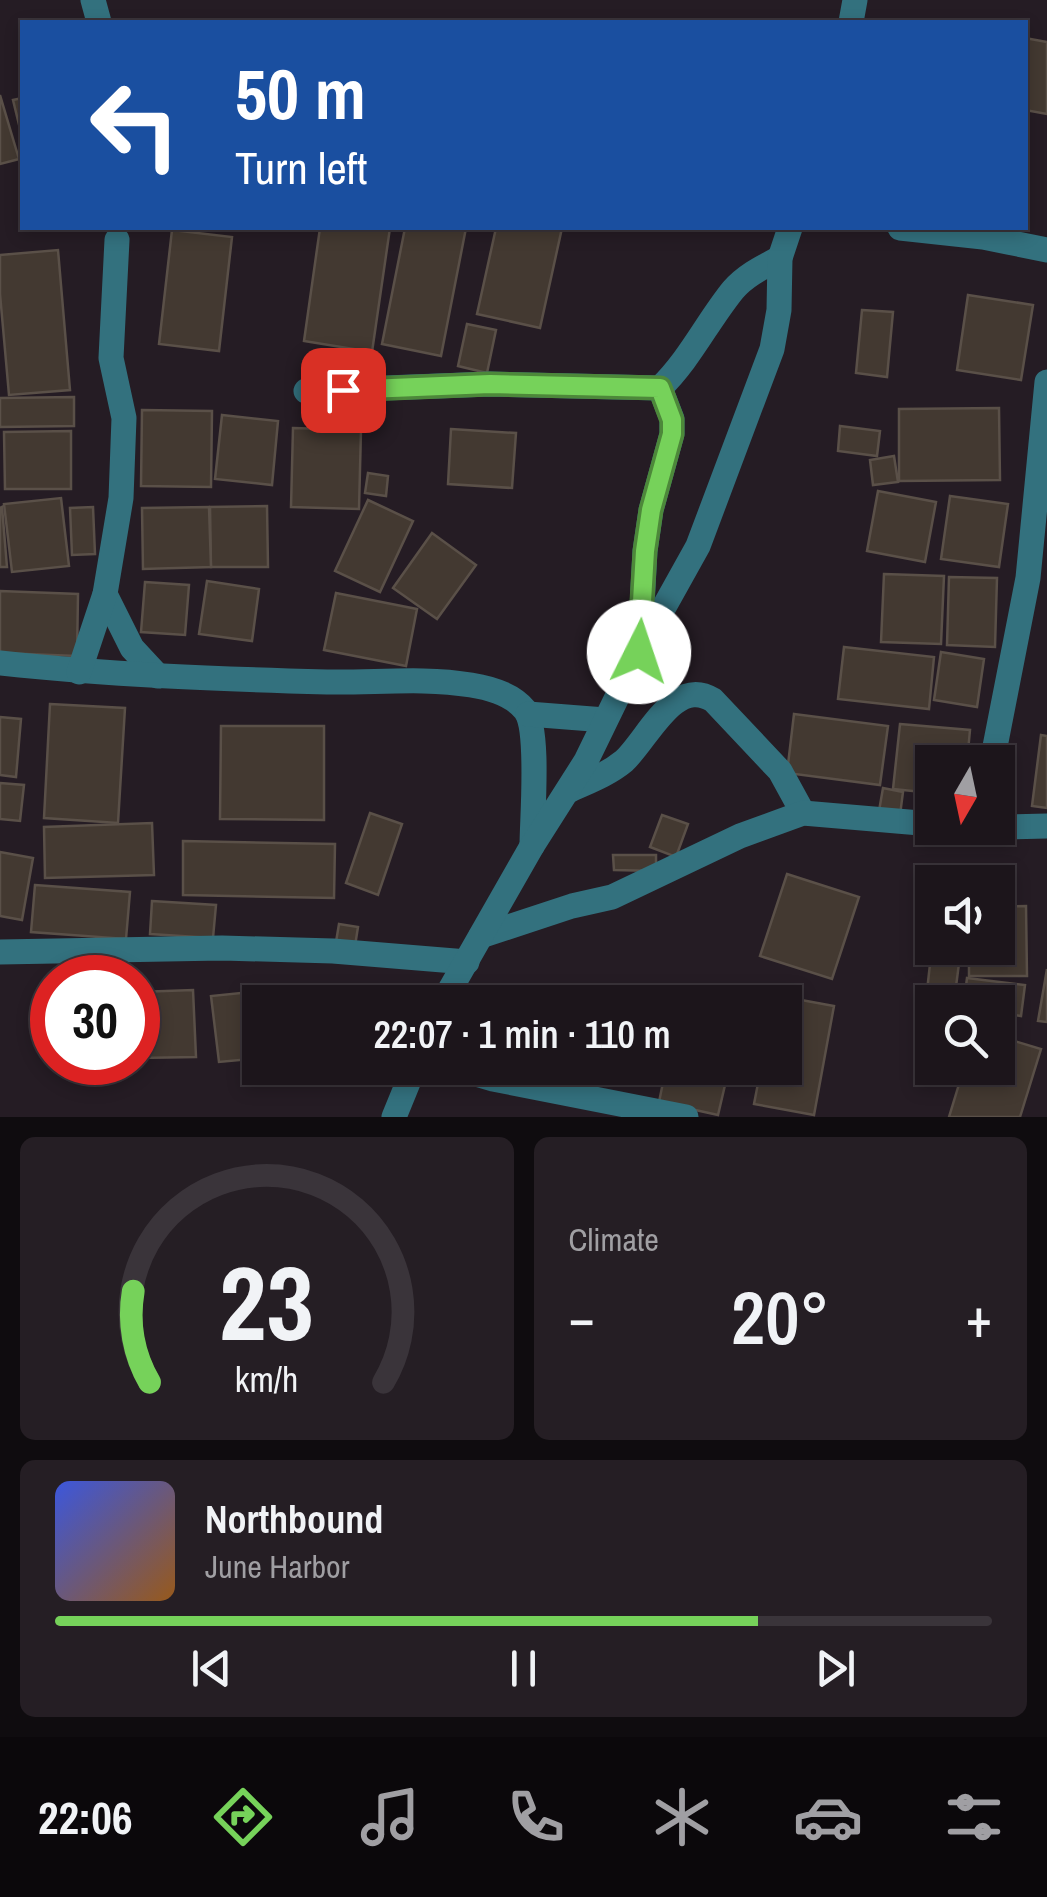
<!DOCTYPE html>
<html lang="en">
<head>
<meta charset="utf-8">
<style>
	:root { --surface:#1c151b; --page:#251e24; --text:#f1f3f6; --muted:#a09fa3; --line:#3a343a; --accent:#76d25a }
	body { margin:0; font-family:"Archivo Narrow",sans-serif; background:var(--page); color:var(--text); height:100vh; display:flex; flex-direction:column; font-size:38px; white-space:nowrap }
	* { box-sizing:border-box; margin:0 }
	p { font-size:32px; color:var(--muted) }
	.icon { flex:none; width:55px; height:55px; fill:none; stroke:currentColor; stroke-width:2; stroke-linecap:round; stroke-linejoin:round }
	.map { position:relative; height:1117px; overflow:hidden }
	.panel { display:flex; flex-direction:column; gap:20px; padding:20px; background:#0f0c0f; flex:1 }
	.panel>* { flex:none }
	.top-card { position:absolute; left:20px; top:20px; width:1008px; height:210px; border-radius:0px; box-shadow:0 5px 15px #0003,0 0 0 2px var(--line); background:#1a4fa0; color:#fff; overflow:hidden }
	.needle { width:65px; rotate:189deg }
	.controls { position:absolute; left:915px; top:745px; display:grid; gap:20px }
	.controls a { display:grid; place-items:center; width:100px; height:100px; border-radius:0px; background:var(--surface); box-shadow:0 5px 15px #0003,0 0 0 2px var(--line); font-size:50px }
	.speed { position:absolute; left:30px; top:955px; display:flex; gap:20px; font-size:50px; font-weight:700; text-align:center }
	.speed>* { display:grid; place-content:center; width:130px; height:130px; border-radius:50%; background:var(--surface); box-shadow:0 5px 15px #0003,0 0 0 2px var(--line); line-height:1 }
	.speed .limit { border:15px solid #d22; background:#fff; color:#111 }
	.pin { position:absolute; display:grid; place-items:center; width:85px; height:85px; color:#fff; margin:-42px; border-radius:20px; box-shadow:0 5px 15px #0006 }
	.me { position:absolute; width:110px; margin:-55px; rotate:4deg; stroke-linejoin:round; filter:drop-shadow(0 0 8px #0008) }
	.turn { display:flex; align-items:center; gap:35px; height:210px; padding:0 50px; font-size:45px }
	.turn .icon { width:130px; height:130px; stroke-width:2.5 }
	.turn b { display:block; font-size:70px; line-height:85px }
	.big { font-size:75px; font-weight:600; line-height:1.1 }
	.panel .card { flex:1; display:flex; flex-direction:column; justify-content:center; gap:15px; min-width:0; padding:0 35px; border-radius:15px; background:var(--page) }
	.panel .dial { align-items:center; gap:0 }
	.dial svg { height:260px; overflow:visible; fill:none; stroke:var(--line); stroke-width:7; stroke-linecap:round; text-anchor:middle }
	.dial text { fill:var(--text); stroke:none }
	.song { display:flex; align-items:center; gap:30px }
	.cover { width:120px; height:120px; border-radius:15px; background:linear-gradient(135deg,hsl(230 70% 55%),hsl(30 70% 35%)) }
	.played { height:10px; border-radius:5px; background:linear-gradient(90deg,var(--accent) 75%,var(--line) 75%) }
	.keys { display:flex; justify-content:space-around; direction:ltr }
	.heat { display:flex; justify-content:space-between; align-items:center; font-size:55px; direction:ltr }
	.panel .tiles { flex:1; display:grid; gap:20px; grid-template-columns:1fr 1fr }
	.card:last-child { grid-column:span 2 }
	.trip { position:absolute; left:242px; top:985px; width:560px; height:100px; border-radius:0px; background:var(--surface); box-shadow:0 5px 15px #0003,0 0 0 2px var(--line); font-weight:600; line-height:100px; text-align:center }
	.tabs { display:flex; height:160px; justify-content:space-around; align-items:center; background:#0b080b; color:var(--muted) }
	.tabs .icon { width:70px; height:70px }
	.tabs .selected { color:var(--accent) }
	.tabs b { font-size:45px; color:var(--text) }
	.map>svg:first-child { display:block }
	.building { fill:#433931; stroke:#5a5048; stroke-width:2.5 }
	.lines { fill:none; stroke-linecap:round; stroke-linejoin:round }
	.minor { stroke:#33717e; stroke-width:25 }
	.route-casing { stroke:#4d883a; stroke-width:25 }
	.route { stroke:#76d25a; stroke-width:18 }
</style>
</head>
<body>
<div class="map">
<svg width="1047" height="1117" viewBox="0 0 1047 1117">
	<rect width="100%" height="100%" fill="#251c24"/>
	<g class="building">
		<path d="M 1025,38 L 1047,42 L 1047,114 L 1025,110 Z"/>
		<path d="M 0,95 L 19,159 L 0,164 Z"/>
		<path d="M 22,98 L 22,137 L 13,100 Z"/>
		<path d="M 320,228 L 390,228 L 372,352 L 304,341 Z"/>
		<path d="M 405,228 L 466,228 L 441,356 L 382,344 Z"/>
		<path d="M 496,228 L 562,228 L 540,328 L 477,314 Z"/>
		<path d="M 172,230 L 232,237 L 219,351 L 159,344 Z"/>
		<path d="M 58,250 L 70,390 L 9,395 L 0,294 L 0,255 Z"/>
		<path d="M 968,295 L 1033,305 L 1021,380 L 957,370 Z"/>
		<path d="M 862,310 L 893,312 L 887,377 L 856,373 Z"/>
		<path d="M 467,324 L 496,330 L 487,373 L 458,366 Z"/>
		<path d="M 74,397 L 74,426 L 0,427 L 0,398 Z"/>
		<path d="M 999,408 L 1000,480 L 899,481 L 899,409 Z"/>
		<path d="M 142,410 L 212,411 L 211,487 L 141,486 Z"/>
		<path d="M 222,415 L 278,421 L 272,485 L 215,479 Z"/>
		<path d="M 840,426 L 880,431 L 877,456 L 838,451 Z"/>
		<path d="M 293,428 L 361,430 L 359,509 L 291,507 Z"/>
		<path d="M 451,429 L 516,433 L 512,488 L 448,484 Z"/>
		<path d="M 71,431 L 71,489 L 5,489 L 4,432 Z"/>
		<path d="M 894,456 L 898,482 L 873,485 L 870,460 Z"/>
		<path d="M 368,473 L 388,476 L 386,496 L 365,493 Z"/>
		<path d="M 878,491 L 936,502 L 925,562 L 867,551 Z"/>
		<path d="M 950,496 L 1008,504 L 999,567 L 941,559 Z"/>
		<path d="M 61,498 L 69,566 L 12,572 L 4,504 Z"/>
		<path d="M 368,500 L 413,521 L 380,592 L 335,571 Z"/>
		<path d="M 267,506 L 268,567 L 211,567 L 210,507 Z"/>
		<path d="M 2,507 L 7,567 L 0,567 L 0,508 Z"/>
		<path d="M 93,507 L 95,554 L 72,555 L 70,508 Z"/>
		<path d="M 209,507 L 211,567 L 143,569 L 142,508 Z"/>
		<path d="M 432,533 L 476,565 L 437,619 L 393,588 Z"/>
		<path d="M 884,574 L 944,576 L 941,644 L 881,642 Z"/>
		<path d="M 949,577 L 997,578 L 995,647 L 947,645 Z"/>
		<path d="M 207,581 L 259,589 L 252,641 L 199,634 Z"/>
		<path d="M 145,582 L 189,585 L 185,635 L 141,632 Z"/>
		<path d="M 0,591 L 78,594 L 77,656 L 0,653 Z"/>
		<path d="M 336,593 L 417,609 L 406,666 L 324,650 Z"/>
		<path d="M 844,647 L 934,657 L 929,709 L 838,699 Z"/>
		<path d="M 941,652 L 984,659 L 977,707 L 934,700 Z"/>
		<path d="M 50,704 L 125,708 L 118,823 L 44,818 Z"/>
		<path d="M 794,714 L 888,726 L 880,785 L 787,773 Z"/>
		<path d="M 0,717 L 21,719 L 16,777 L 0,775 Z"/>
		<path d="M 900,724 L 970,730 L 967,762 L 932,762 L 932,793 L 893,789 Z"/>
		<path d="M 221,726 L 324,726 L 324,820 L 220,819 Z"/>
		<path d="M 1041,735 L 1047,736 L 1047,808 L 1032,806 Z"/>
		<path d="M 0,783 L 24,785 L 20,821 L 0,819 Z"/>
		<path d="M 883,788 L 903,792 L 900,815 L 879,811 Z"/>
		<path d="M 370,813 L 402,824 L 378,895 L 346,883 Z"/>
		<path d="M 662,815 L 688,824 L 676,857 L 650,847 Z"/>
		<path d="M 152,823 L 154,875 L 45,878 L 44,827 Z"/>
		<path d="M 183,841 L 335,844 L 334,898 L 183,895 Z"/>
		<path d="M 0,852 L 33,858 L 22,920 L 0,916 Z"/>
		<path d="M 613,855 L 656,855 L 656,871 L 614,870 Z"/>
		<path d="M 787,874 L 859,897 L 832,979 L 760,956 Z"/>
		<path d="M 35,885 L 130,892 L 126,939 L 31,932 Z"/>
		<path d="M 152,901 L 216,905 L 213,938 L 150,934 Z"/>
		<path d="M 1026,906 L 1027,976 L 969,976 L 969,948 L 998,948 L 998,907 Z"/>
		<path d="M 339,924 L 358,927 L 355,946 L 336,942 Z"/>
		<path d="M 932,946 L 961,948 L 954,1002 L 932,1002 L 932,1010 L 925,1009 Z"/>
		<path d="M 1047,969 L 1047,1022 L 1038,1021 Z"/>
		<path d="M 967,978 L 1025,985 L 1021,1016 L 998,1013 L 998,1002 L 964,1002 Z"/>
		<path d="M 309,986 L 311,1002 L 260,1002 L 260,1058 L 219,1062 L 211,996 Z"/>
		<path d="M 684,987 L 744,1000 L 744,1002 L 681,1002 Z"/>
		<path d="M 193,990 L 196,1057 L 138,1058 L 138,992 Z"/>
		<path d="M 774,995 L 834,1006 L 814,1115 L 754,1104 L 761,1068 L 785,1068 L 785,1002 L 773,1002 Z"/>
		<path d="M 998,1036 L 1041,1049 L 1020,1117 L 949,1117 L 964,1068 L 998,1068 Z"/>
		<path d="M 666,1068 L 729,1068 L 718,1115 L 659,1102 Z"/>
	</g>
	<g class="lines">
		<g class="minor">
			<path d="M 93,0 L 99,22"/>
			<path d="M 851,22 L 855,0"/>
			<path d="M 900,228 L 983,237 L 1047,250"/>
			<path d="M 306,391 L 490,384 L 660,388 C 690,359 707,322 733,290 C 746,275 763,267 780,258"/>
			<path d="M 105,594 L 132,648 L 158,676"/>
			<path d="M 640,643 L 645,551 L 651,510 L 672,434 L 672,419 L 660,388"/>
			<path d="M 0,663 C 109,675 217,679 327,682 C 374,683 424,677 471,685 C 490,688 513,695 525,710 C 540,729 532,818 532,846"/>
			<path d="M 79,672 L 105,594 L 121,498 L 124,418 L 111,358 L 117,240"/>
			<path d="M 528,714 L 605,720"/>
			<path d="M 992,762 L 1028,578 L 1047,382"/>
			<path d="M 568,791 C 587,782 607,775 624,761 C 648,739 674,676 713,700 L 780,771 L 803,813"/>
			<path d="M 998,827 L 1047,826"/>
			<path d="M 481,936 L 572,906 L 612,897 L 740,836 L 803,813 L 932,824"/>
			<path d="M 0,952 L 222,948 L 333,951 L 467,962"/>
			<path d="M 443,1002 L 532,846 L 586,761 L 639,652 L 698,546 L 772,349 L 779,310 L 780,258 L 790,228"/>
			<path d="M 456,1068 L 493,1079 L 686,1117"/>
			<path d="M 394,1117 L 414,1068"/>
		</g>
	</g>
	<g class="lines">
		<g class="route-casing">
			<path id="route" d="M 343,390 L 490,384 L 660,388 L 672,420 L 672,434 L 651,510 L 645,551 L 639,652"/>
		</g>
		<use href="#route" class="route"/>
	</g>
</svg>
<div class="controls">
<a><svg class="needle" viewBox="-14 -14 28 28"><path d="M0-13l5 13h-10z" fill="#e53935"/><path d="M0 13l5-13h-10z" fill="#a09fa3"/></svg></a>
<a><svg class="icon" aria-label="sound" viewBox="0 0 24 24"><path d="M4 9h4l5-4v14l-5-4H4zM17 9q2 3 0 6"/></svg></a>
<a><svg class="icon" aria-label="search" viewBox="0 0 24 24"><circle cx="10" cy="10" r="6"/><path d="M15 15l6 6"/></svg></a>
</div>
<div class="speed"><div class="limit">30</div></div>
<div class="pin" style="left:343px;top:390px;background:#d93025"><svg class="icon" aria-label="arrive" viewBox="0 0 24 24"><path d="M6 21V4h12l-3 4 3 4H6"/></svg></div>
<svg class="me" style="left:639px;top:652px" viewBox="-20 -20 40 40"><circle r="19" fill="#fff"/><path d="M0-13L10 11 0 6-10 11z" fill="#76d25a"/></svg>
<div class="trip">22:07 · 1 min · 110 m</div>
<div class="top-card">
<div class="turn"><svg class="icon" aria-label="left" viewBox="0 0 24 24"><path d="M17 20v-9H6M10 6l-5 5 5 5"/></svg><div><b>50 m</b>Turn left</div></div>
</div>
</div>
<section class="panel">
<div class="tiles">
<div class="card dial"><svg viewBox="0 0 100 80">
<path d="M14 69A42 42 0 1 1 86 69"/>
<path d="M14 69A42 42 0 0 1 9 41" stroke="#76d25a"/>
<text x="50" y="56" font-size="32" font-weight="700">23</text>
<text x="50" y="72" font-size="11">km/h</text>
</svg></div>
<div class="card"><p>Climate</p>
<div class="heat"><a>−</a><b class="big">20°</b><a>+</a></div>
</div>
<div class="card">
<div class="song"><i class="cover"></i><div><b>Northbound</b><p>June Harbor</p></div></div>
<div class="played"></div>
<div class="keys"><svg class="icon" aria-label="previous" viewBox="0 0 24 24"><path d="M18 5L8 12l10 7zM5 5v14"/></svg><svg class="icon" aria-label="pause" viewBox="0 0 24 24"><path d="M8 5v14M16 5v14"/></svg><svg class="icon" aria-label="next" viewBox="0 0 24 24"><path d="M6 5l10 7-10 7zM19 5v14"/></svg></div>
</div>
</div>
</section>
<nav class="tabs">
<b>22:06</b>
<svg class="icon selected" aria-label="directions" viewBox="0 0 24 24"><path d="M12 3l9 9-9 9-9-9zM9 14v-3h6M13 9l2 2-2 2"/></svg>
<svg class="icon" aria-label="music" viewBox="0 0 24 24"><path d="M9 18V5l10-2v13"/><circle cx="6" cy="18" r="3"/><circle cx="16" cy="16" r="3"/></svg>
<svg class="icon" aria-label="phone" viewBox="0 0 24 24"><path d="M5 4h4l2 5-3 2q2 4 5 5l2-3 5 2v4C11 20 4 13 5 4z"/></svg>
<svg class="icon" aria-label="climate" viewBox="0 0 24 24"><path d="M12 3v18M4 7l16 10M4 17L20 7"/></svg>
<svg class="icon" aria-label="car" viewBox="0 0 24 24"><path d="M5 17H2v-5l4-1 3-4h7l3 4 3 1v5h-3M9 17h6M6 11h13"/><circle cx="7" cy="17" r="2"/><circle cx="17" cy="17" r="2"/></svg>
<svg class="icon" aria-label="filters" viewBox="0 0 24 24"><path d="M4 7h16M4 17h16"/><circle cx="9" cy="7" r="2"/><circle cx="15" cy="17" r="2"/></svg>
</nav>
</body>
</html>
